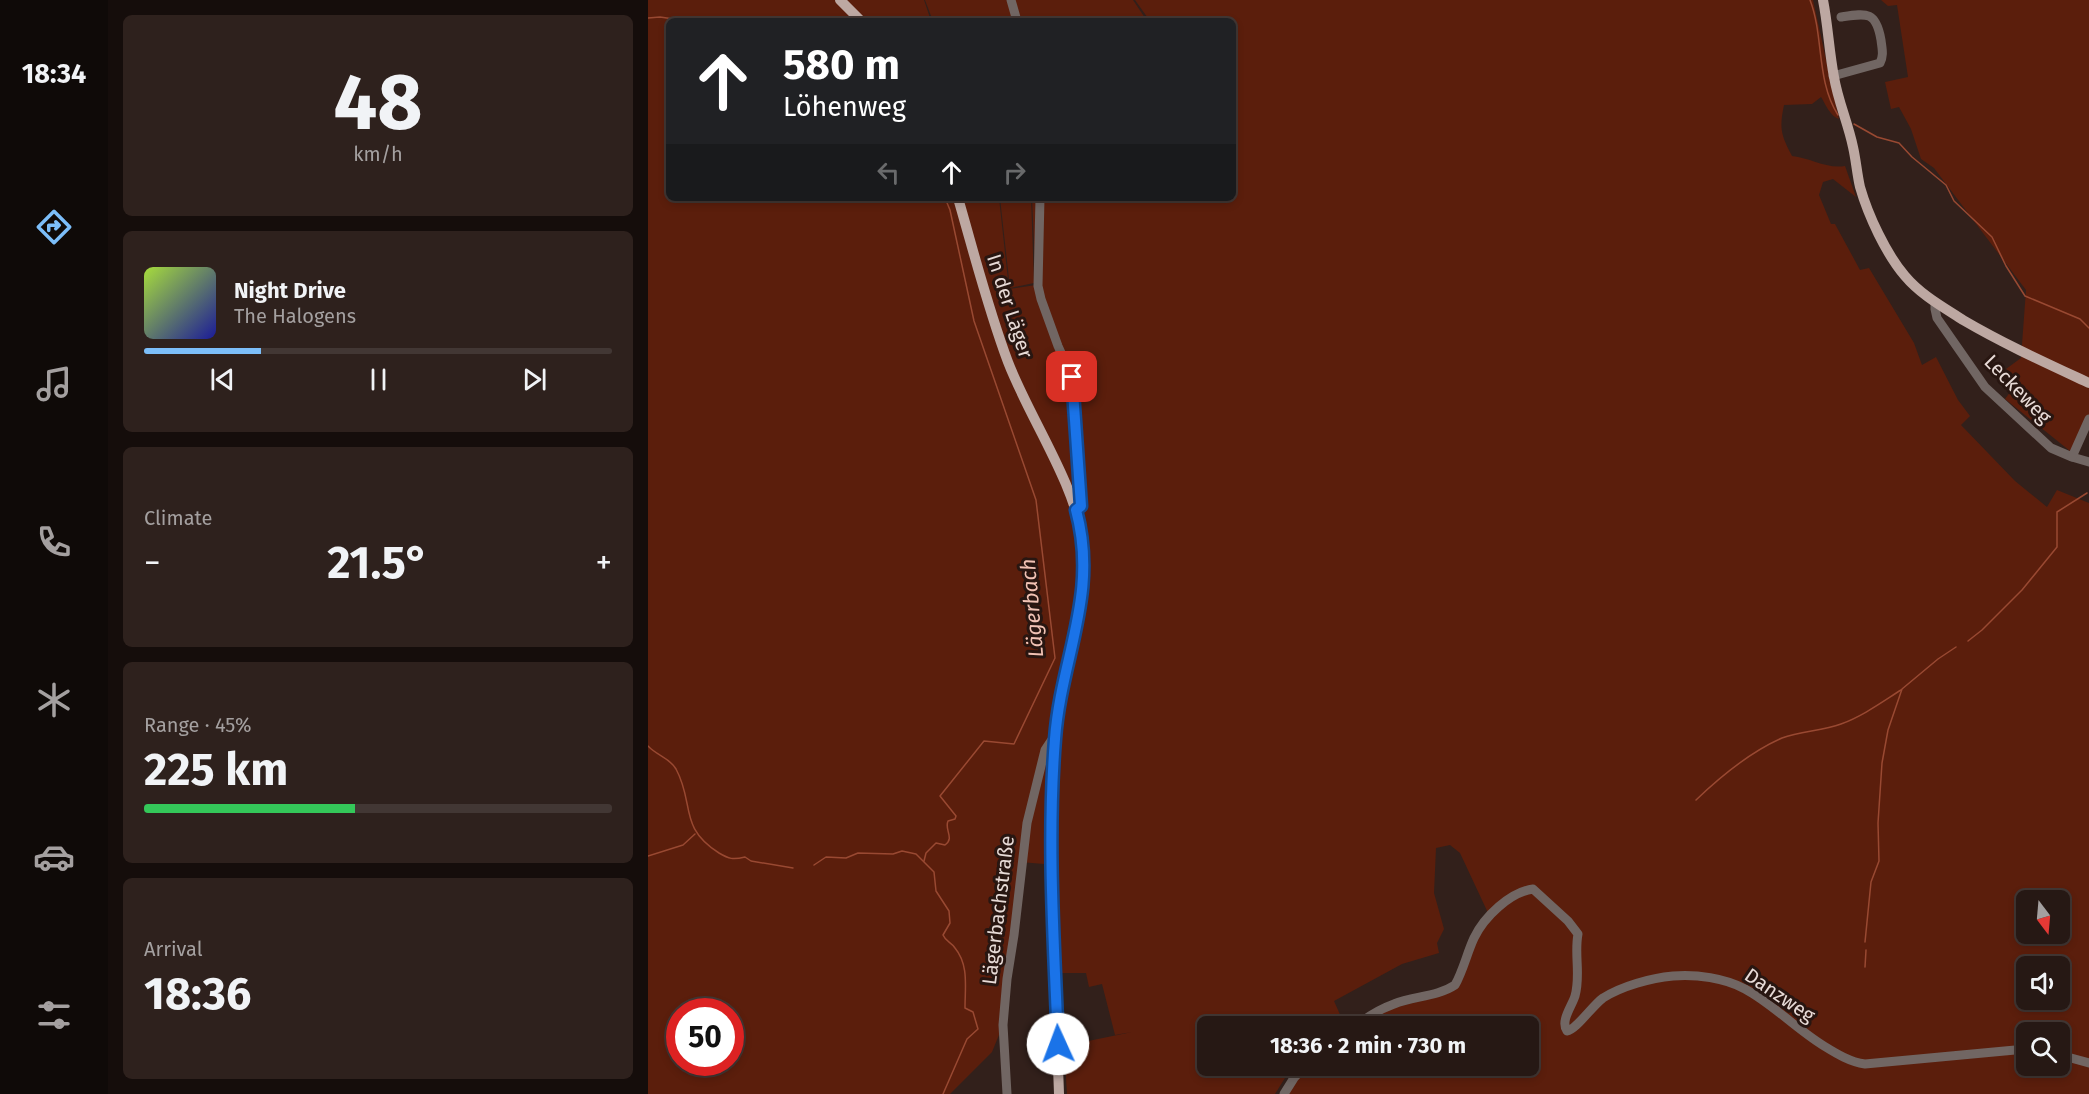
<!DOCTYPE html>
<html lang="en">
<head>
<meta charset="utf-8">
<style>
	:root { --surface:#261814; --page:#2e211d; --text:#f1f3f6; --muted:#a4a0a0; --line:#423734; --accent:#7cbef9 }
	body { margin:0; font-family:"Fira Sans",sans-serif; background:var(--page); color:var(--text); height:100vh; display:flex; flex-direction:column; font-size:22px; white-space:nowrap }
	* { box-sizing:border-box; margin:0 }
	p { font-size:20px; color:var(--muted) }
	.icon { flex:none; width:33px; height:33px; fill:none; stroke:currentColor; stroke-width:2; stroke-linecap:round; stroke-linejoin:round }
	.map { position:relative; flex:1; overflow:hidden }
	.side { display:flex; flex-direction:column; gap:15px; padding:15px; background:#150d0b; width:540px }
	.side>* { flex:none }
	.top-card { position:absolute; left:18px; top:18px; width:570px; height:183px; border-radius:9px; box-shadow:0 3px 9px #0003,0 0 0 2px var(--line); background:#202124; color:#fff; overflow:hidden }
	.needle { width:39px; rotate:164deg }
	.fabs { position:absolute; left:1368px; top:890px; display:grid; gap:12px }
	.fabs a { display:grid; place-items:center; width:54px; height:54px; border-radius:9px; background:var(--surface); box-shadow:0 3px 9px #0003,0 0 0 2px var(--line); font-size:30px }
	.speed { position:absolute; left:18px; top:998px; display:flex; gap:12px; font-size:30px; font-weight:700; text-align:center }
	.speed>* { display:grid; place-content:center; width:78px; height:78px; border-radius:50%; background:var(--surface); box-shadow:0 3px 9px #0003,0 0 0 2px var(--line); line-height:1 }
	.speed .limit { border:9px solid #d22; background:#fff; color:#111 }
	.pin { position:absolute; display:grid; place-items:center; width:51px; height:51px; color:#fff; margin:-26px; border-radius:12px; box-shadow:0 3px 9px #0006 }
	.me { position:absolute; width:66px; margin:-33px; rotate:358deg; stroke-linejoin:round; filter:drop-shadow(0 0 4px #0008) }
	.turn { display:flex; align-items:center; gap:21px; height:126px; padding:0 18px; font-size:27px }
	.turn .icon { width:78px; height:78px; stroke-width:2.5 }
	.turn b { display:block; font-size:42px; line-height:51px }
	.lanes { display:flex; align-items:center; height:57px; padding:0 18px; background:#0003; justify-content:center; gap:30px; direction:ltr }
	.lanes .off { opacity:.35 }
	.big { font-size:45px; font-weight:700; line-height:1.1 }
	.side .card { flex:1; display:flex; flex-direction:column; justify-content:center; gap:9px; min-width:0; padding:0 21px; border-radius:9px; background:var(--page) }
	.side .dial { align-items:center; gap:0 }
	.dial b { font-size:78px; line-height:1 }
	.song { display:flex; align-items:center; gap:18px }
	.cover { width:72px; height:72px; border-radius:9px; background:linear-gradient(135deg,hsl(80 70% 55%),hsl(240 70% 35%)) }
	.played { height:6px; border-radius:3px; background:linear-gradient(90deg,var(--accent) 25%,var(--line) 25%) }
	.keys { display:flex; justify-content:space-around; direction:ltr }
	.heat { display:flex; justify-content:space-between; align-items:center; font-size:33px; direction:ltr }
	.charge { height:9px; border-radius:4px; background:linear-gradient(90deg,#34c759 45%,var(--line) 0) }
	.trip { position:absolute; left:549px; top:1016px; width:342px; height:60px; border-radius:9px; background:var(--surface); box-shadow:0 3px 9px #0003,0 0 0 2px var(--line); font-weight:700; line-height:60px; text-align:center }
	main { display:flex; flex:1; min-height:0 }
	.tabs { display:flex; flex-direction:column; width:108px; justify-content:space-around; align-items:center; background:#0f0a08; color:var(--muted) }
	.tabs .icon { width:42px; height:42px }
	.tabs .active { color:var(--accent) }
	.tabs b { font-size:27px; color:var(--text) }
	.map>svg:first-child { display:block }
	.green { fill:#5b1e0c; fill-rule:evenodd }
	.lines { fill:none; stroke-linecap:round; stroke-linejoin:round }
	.stream { stroke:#994932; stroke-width:1.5 }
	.minor { stroke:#716663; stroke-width:9 }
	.major { stroke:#bda8a2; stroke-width:10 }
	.route-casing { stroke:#114b97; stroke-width:15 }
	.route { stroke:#1a73e8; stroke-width:10 }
	.labels { text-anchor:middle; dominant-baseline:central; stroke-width:6; stroke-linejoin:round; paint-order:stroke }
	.street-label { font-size:20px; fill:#e8dbd7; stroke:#281611 }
	.water-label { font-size:21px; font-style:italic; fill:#f1c2b4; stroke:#281611 }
</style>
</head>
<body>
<main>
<nav class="tabs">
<b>18:34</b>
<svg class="icon active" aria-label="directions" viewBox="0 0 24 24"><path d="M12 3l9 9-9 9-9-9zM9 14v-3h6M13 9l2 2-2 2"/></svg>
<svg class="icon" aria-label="music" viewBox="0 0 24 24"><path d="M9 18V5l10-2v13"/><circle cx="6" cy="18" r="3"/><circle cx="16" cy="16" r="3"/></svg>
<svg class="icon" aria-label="phone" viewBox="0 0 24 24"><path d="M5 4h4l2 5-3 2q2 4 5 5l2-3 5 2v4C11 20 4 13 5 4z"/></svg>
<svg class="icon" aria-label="climate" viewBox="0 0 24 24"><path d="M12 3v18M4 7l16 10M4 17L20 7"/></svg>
<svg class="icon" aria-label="car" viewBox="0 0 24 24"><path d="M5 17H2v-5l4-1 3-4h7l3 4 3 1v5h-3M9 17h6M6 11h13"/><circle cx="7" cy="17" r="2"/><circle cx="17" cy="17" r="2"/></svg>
<svg class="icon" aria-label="filters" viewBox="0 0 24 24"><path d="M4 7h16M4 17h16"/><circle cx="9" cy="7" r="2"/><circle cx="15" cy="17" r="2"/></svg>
</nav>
<section class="side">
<div class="card dial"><b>48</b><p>km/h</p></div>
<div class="card">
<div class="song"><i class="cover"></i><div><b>Night Drive</b><p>The Halogens</p></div></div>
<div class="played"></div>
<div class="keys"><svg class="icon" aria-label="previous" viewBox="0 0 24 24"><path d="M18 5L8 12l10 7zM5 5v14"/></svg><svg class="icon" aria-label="pause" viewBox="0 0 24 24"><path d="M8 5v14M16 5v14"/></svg><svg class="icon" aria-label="next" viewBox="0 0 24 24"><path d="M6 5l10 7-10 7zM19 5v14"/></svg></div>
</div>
<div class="card"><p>Climate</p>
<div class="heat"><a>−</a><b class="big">21.5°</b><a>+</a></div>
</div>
<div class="card"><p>Range · 45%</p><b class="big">225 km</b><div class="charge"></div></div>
<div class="card"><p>Arrival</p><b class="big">18:36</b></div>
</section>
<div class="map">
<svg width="1441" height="1094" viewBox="0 0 1441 1094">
	<rect width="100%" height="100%" fill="#32201b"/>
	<g class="green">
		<path d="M 0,0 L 276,0 L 283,21 L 21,21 L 21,198 L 351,198 L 361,289 L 388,285 L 384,198 L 585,198 L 585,21 L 502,21 L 487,0 L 1165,0 L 1191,119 C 1182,116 1178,105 1173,97 L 1164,104 L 1136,105 C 1131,129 1133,135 1144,156 C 1163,158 1178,169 1197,166 L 1208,197 L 1185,179 L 1175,182 L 1171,195 L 1183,224 L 1187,224 L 1212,270 L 1221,268 L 1266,343 L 1274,365 L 1288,357 L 1310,400 L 1322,416 L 1313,425 L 1367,481 L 1399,507 L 1409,490 L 1441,503 L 1441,1094 L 632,1094 L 650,1065 L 880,1065 L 880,1026 L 687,1026 L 693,1022 L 798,994 L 841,915 L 812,853 L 802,845 L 788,848 L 786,893 L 796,929 L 789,943 L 791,953 L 754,964 L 686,1001 L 694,1019 L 684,1026 L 560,1026 L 560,1065 L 645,1065 L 627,1094 L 419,1094 L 416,1046 L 484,1032 L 467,1035 L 454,984 L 441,987 L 438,973 L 411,973 L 408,865 L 372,862 L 355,1025 L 344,1052 L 302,1094 L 0,1094 ZM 1378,900 L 1412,900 L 1412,933 L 1378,933 ZM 1378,966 L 1412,966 L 1412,999 L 1378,999 ZM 32,1011 L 82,1011 L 82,1062 L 32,1062 ZM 1378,1032 L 1412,1032 L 1412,1065 L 1378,1065 Z"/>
		<path d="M 277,0 L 485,0 L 499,21 L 285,21 Z"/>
		<path d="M 1233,0 L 1441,0 L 1441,417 L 1422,451 L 1357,399 L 1372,379 L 1358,369 L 1373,358 L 1378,290 L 1286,168 L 1273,159 L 1263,129 L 1251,107 L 1243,109 L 1237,82 L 1260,77 L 1249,5 L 1240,6 Z"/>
		<path d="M 352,198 L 383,198 L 386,283 L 362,288 Z"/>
	</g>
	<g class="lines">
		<g class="stream">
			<path d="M 1162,0 C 1176,36 1168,81 1190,115"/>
			<path d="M 0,18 L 12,17 L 39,21"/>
			<path d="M 1206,124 L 1229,137 L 1251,143 L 1264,157 L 1298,185 L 1306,201 L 1344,237 L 1358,266 L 1377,296 L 1432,319 L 1441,328"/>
			<path d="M 1320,641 L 1334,630 L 1374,590 L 1409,547 L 1409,512 L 1439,493"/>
			<path d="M 0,746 C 9,756 21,757 28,769 C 47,804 30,827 71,853 C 81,859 85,860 97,857 L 103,861 L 145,868"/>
			<path d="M 1048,800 C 1073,776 1102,752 1134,738 C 1153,731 1174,731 1193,724 C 1215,716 1234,702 1253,690"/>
			<path d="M 0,856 L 35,845 L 47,834"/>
			<path d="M 276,861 L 278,853 L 288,843 L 297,845 C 307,838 296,830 300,821 L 307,819 L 308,816 L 292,796 L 336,741 L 366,744 L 407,658 L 388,500 L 326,321 L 302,210 L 297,198"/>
			<path d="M 166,865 L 178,857 L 198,858 L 210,853 L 245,854 L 254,851 L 268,854 L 286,872 L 288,891 L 301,911 L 302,923 L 295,935 C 298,942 303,942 307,948 C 321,965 317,987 317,1008 L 325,1012 L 330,1029 L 319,1039 L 295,1094"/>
			<path d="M 1217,942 L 1223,882 L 1231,861 L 1230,823 L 1234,763 L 1240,730 L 1254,689 L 1290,659 L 1308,647"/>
			<path d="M 1217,967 L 1218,950"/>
		</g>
		<g class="minor">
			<path d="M 363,0 L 369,21"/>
			<path d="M 1185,76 L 1232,63 C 1236,55 1234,49 1233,40 C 1228,11 1219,13 1193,17"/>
			<path d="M 392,198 L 390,286 L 393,299 L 410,346 L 424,377 L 433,506 L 428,510"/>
			<path d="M 1287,303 L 1287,309 L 1289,318 L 1337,387 L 1403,448 L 1424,457 L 1441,462"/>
			<path d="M 1424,457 L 1441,419"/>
			<path d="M 708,1026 C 719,1017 732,1009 746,1004 C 765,996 789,997 807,985 C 815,971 819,953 826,938 C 836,917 862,892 885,889 L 920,921 L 930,934 C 926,955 933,975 927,996 C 924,1006 912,1021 919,1031 C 928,1030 944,1006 955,998 C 974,986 1003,978 1025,976 C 1048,974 1077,978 1097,989 C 1125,1004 1148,1029 1176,1046 C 1189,1054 1202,1062 1217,1064 L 1378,1049"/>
			<path d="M 1412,1055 L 1441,1063"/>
			<path d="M 359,1094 L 355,1025 L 359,979 L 366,935 L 379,823 L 397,750 L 407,735"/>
			<path d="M 636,1094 L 646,1078 L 658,1065"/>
		</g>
		<g class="major">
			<path d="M 192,0 L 213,21"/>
			<path d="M 1175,0 C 1180,25 1181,51 1186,77 C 1190,101 1200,123 1205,147 C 1208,160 1209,174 1212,187 C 1220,215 1238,254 1257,276 C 1273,295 1295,307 1315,320 C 1356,344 1398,363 1441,383"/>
			<path d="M 310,198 C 326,253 340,309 360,362 C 382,419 426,481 435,541 C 444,608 412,672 407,737 C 397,856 407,975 411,1094"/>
		</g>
	</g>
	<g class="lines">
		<g class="route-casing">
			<path id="route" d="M 410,1044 C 406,941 399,842 407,739 C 413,657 451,595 428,510 L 433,506 L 424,377"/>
		</g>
		<use href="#route" class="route"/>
	</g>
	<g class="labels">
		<g class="street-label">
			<text transform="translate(362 306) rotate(72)">In der Läger</text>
			<text transform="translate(1370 389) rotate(46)">Leckeweg</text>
			<text transform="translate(350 910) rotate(-83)">Lägerbachstraße</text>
			<text transform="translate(1132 995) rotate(34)">Danzweg</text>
		</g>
		<g class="water-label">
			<text transform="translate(384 608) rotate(-95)">Lägerbach</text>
		</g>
	</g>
</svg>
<div class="fabs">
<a><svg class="needle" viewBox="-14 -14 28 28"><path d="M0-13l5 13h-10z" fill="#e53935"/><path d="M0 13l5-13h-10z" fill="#a4a0a0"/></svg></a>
<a><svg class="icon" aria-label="sound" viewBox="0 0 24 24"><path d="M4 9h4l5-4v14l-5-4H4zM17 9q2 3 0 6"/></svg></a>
<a><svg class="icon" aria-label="search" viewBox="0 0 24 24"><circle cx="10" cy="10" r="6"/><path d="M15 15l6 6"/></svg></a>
</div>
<div class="speed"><div class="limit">50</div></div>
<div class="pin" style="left:424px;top:377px;background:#d93025"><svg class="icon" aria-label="arrive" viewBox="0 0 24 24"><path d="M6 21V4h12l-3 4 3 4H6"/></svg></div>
<svg class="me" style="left:410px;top:1044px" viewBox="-20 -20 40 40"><circle r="19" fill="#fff"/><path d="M0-13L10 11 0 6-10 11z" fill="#1a73e8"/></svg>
<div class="trip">18:36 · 2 min · 730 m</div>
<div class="top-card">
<div class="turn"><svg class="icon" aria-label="ahead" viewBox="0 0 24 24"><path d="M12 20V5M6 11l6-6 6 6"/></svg><div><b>580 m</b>Löhenweg</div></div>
<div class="lanes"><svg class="icon off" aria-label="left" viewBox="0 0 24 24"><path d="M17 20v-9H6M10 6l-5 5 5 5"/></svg><svg class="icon" aria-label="ahead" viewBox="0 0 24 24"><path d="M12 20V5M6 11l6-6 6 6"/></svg><svg class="icon off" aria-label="right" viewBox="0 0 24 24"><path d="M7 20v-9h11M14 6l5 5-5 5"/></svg></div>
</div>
</div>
</main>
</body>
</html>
